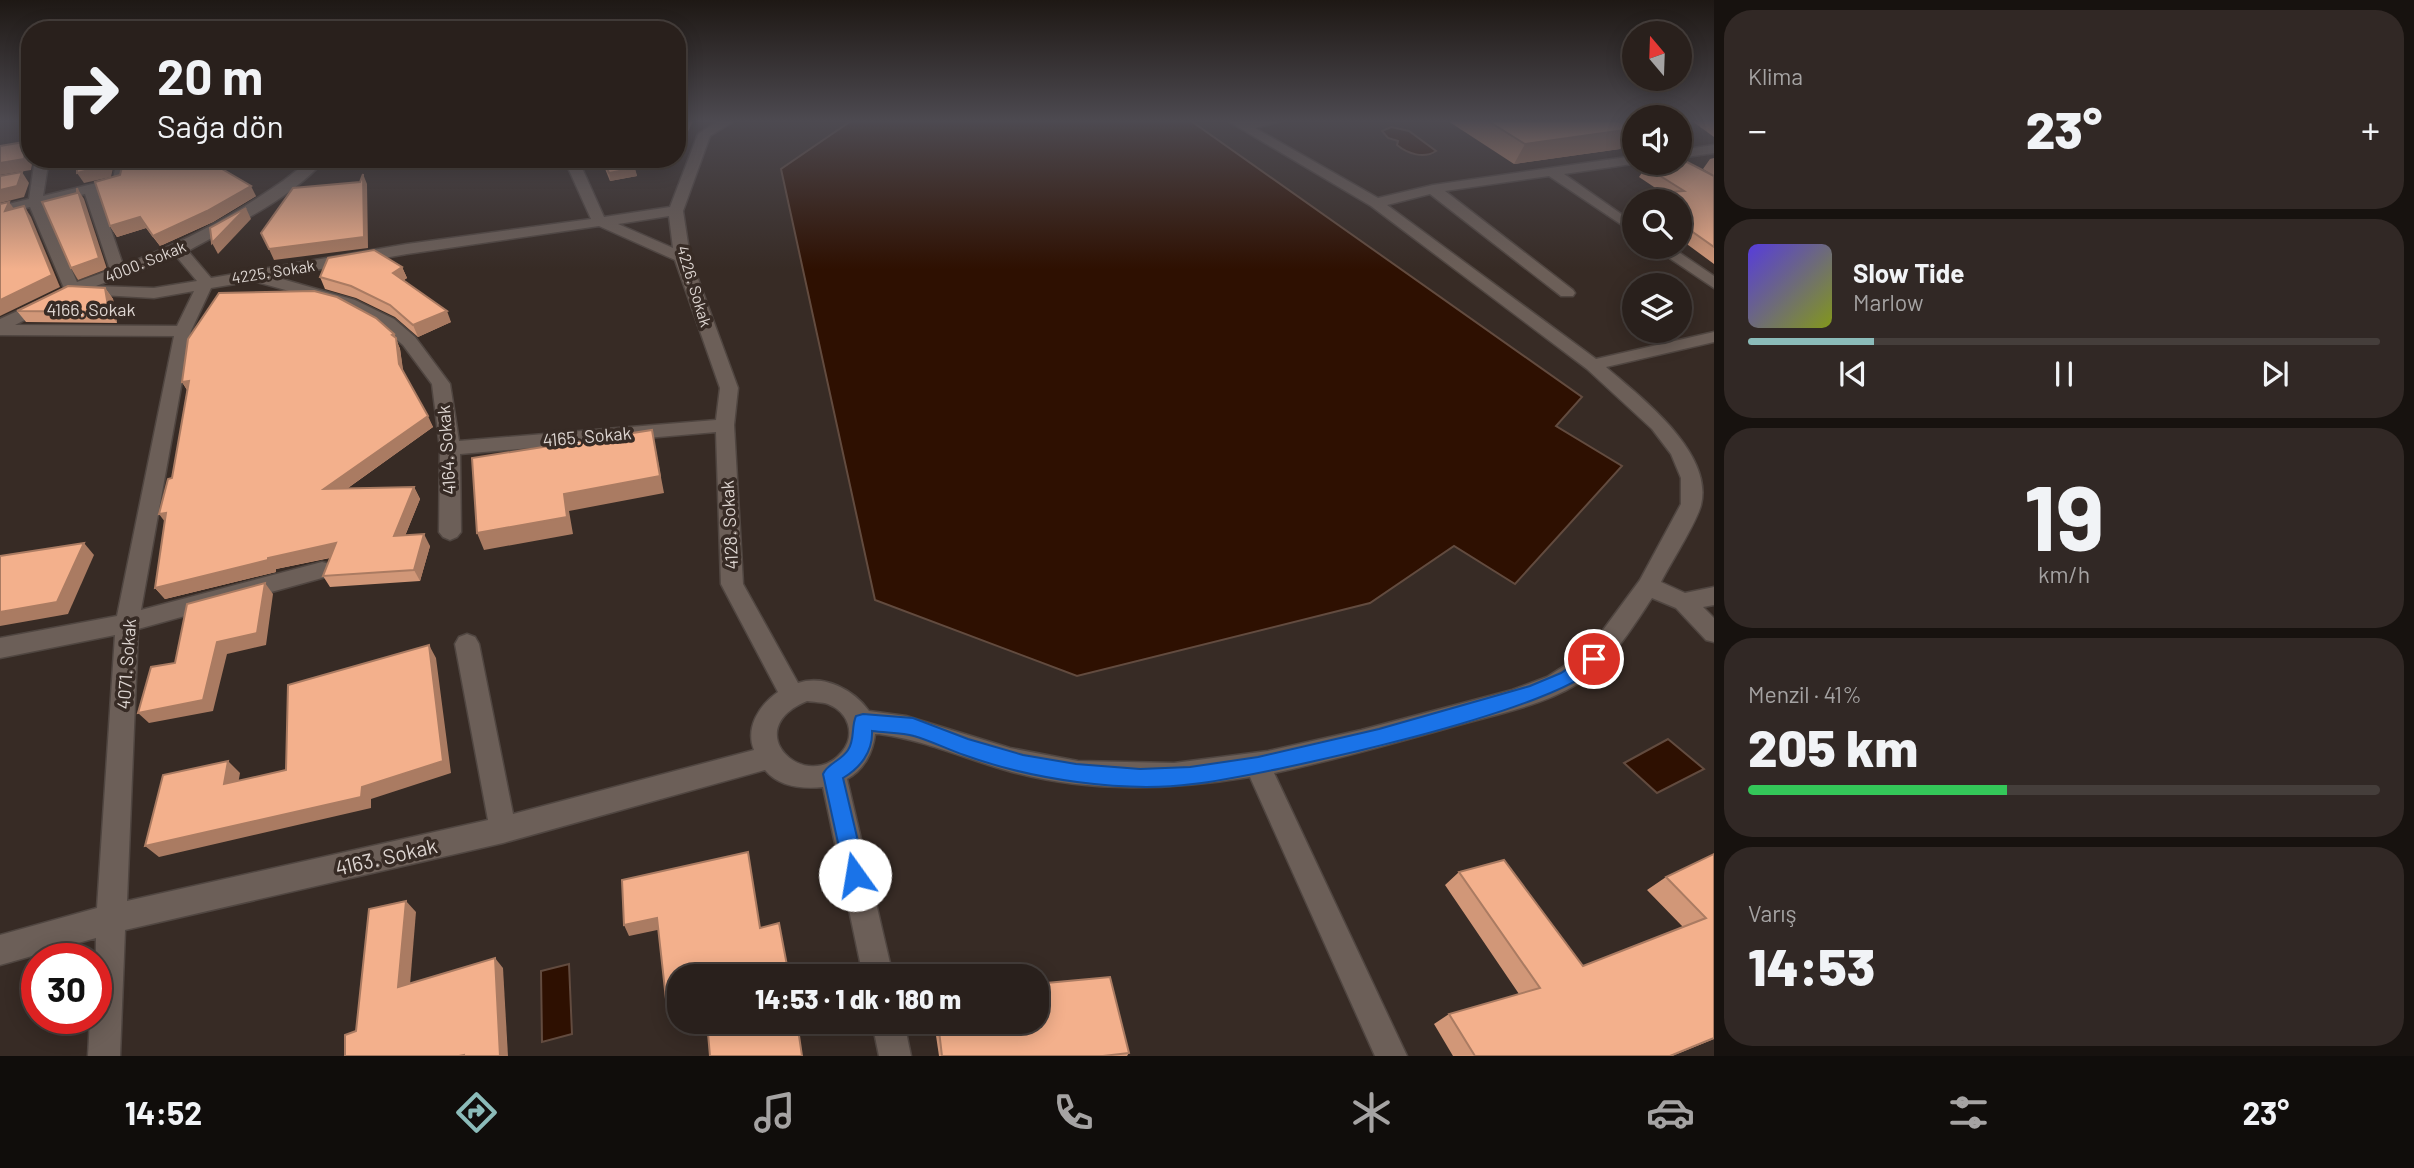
<!DOCTYPE html>
<html lang="tr">
<head>
<meta charset="utf-8">
<style>
	:root { --surface:#29201c; --page:#312825; --text:#f1f3f6; --muted:#a5a3a3; --line:#453e3b; --accent:#8bbbb9 }
	body { margin:0; font-family:Barlow,sans-serif; background:var(--page); color:var(--text); height:100vh; display:flex; flex-direction:column; font-size:26px; white-space:nowrap }
	* { box-sizing:border-box; margin:0 }
	p { font-size:23px; color:var(--muted) }
	.icon { flex:none; width:38px; height:38px; fill:none; stroke:currentColor; stroke-width:2; stroke-linecap:round; stroke-linejoin:round }
	.map { position:relative; flex:1; overflow:hidden }
	.drawer { display:flex; flex-direction:column; gap:10px; padding:10px; background:#17120f; width:700px }
	.drawer>* { flex:none }
	.top-card { position:absolute; left:21px; top:21px; width:665px; height:147px; border-radius:28px; box-shadow:0 4px 18px #0003,0 0 0 2px var(--line); background:#29201c; color:var(--text); overflow:hidden }
	.needle { width:46px; rotate:341deg }
	.controls { position:absolute; left:1622px; top:21px; display:grid; gap:14px }
	.controls a { display:grid; place-items:center; width:70px; height:70px; border-radius:50%; background:var(--surface); box-shadow:0 4px 18px #0003,0 0 0 2px var(--line); font-size:35px }
	.speed { position:absolute; left:21px; top:943px; display:flex; gap:14px; font-size:35px; font-weight:700; text-align:center }
	.speed>* { display:grid; place-content:center; width:91px; height:91px; border-radius:50%; background:var(--surface); box-shadow:0 4px 18px #0003,0 0 0 2px var(--line); line-height:1 }
	.speed .limit { border:10px solid #d22; background:#fff; color:#111 }
	.pin { position:absolute; display:grid; place-items:center; width:60px; height:60px; color:#fff; margin:-30px; border:4px solid #fff; border-radius:50%; box-shadow:0 2px 7px #0007 }
	.me { position:absolute; width:77px; margin:-38px; rotate:347deg; stroke-linejoin:round; filter:drop-shadow(0 0 5px #0008) }
	.turn { display:flex; align-items:center; gap:24px; height:147px; padding:0 21px; font-size:32px }
	.turn .icon { width:91px; height:91px; stroke-width:2.5 }
	.turn b { display:block; font-size:49px; line-height:60px }
	.big { font-size:52px; font-weight:800; line-height:1.1 }
	.drawer .tile { flex:1; display:flex; flex-direction:column; justify-content:center; gap:10px; min-width:0; padding:0 24px; border-radius:28px; background:var(--page) }
	.drawer .dial { align-items:center; gap:0 }
	.dial b { font-size:91px; line-height:1 }
	.song { display:flex; align-items:center; gap:21px }
	.cover { width:84px; height:84px; border-radius:10px; background:linear-gradient(135deg,hsl(250 70% 55%),hsl(70 70% 35%)) }
	.played { height:7px; border-radius:4px; background:linear-gradient(90deg,var(--accent) 20%,var(--line) 20%) }
	.keys { display:flex; justify-content:space-around; direction:ltr }
	.heat { display:flex; justify-content:space-between; align-items:center; font-size:38px; direction:ltr }
	.charge { height:10px; border-radius:5px; background:linear-gradient(90deg,#34c759 41%,var(--line) 0) }
	.trip { position:absolute; left:667px; top:964px; width:382px; height:70px; border-radius:28px; background:var(--surface); box-shadow:0 4px 18px #0003,0 0 0 2px var(--line); font-weight:800; line-height:70px; text-align:center }
	.menu { display:flex; height:112px; justify-content:space-around; align-items:center; background:#100d0b; color:var(--muted) }
	.menu .icon { width:49px; height:49px }
	.menu .on { color:var(--accent) }
	.menu b { font-size:32px; color:var(--text) }
	main { display:flex; flex:1; min-height:0 }
	.map>svg:first-child { display:block }
	.water { fill:#2e1001; stroke:#624b3f; stroke-width:2 }
	.lines { fill:none; stroke-linecap:round; stroke-linejoin:round }
	.minor-casing { stroke:#504641; stroke-width:3 }
	.minor { fill:#6c5f58; fill-rule:evenodd }
	.wall { fill:#d19778 }
	.shaded-wall { fill:#aa7b62 }
	.building { fill:#f3b08c; stroke:#aa7b62; stroke-width:2 }
	.route { fill:#1a73e8; stroke:#114b97; stroke-width:2 }
	.labels { text-anchor:middle; dominant-baseline:central; stroke-width:7; stroke-linejoin:round; paint-order:stroke }
	.far-street-label { font-size:16px; fill:#ddd5d1; stroke:#372b25 }
	.street-label { font-size:18px; fill:#ddd5d1; stroke:#372b25 }
	.near-street-label { font-size:21px; fill:#ddd5d1; stroke:#372b25 }
</style>
</head>
<body>
<main>
<div class="map">
<svg width="1714" height="1056" viewBox="0 0 1714 1056">
	<rect width="100%" height="100%" fill="#372b25"/>
	<g class="water">
		<path d="M 851,121 L 1191,121 L 1582,397 L 1556,426 L 1622,466 L 1515,584 L 1454,546 L 1370,603 L 1077,676 L 875,600 L 781,169 Z"/>
		<path d="M 1391,127 L 1409,131 L 1436,151 C 1424,159 1408,154 1397,145 L 1398,141 L 1388,138 L 1382,131 Z"/>
		<path d="M 1668,739 L 1704,769 L 1657,793 L 1624,763 Z"/>
		<path d="M 569,964 L 572,1034 L 542,1042 L 541,971 Z"/>
	</g>
	<g class="lines">
		<g class="minor-casing">
			<g id="minor">
				<path d="M 718,121 L 734,121 L 710,136 L 683,211 L 690,257 L 738,388 L 734,425 L 743,584 L 798,683 C 824,674 854,690 869,711 L 906,716 L 1010,748 L 1078,761 L 1174,763 L 1268,751 L 1361,730 L 1512,690 L 1547,677 L 1572,661 L 1595,641 L 1640,580 L 1681,504 L 1681,478 L 1671,454 L 1652,429 L 1587,369 L 1371,206 L 1228,121 L 1282,121 L 1255,128 L 1378,198 L 1433,185 L 1634,156 L 1634,163 L 1639,163 L 1564,174 L 1634,223 L 1634,233 L 1549,176 L 1445,191 L 1573,290 L 1575,293 L 1573,296 L 1561,296 L 1430,194 L 1387,205 L 1596,359 L 1714,332 L 1714,342 L 1606,367 C 1640,397 1714,452 1701,505 C 1696,524 1671,562 1661,582 L 1685,593 L 1714,587 L 1714,605 L 1703,607 L 1714,618 L 1714,642 L 1706,640 L 1676,608 L 1652,598 C 1634,625 1616,655 1589,676 C 1550,705 1500,713 1455,726 C 1395,743 1335,760 1274,773 L 1407,1056 L 1375,1056 L 1250,777 C 1171,790 1091,793 1012,772 C 968,760 925,740 879,734 L 875,734 C 873,752 864,770 847,779 L 893,976 L 863,976 L 823,787 C 802,789 779,787 765,770 L 503,843 L 125,930 L 120,1056 L 88,1056 L 90,1018 L 96,1018 L 96,938 L 0,965 L 0,935 L 97,908 L 115,635 L 0,658 L 0,638 L 117,616 L 174,336 L 0,335 L 0,319 L 46,298 L 54,303 L 52,306 L 15,325 L 177,326 L 194,291 L 154,298 L 66,293 L 30,207 L 0,214 L 0,206 L 29,199 L 35,159 L 49,159 L 43,196 L 113,179 L 117,159 L 131,159 L 124,185 L 98,191 L 123,265 C 181,244 233,216 283,181 C 297,171 307,159 325,159 C 296,196 229,228 188,251 L 211,278 L 407,244 L 591,219 L 564,159 L 578,159 L 604,217 L 670,207 L 698,134 ZM 85,194 L 110,270 L 77,282 L 43,204 ZM 669,216 L 673,248 L 618,224 ZM 599,226 L 675,260 L 720,388 L 716,420 L 459,441 L 450,384 L 415,337 L 394,319 L 355,300 L 275,277 L 407,254 ZM 176,256 L 197,281 L 154,288 L 96,286 ZM 253,281 L 343,306 L 382,327 L 403,345 L 432,384 L 440,448 L 439,532 L 443,537 L 450,540 L 457,537 L 461,532 L 460,454 L 716,432 L 721,584 L 778,692 C 759,705 745,728 754,750 L 513,814 L 479,644 L 475,637 L 467,634 L 459,637 L 455,644 L 488,820 L 127,901 L 138,629 L 322,578 L 330,576 L 333,570 L 330,564 L 322,562 L 141,610 L 191,331 L 211,288 ZM 807,701 C 813,702 822,702 828,704 C 849,712 856,735 842,752 C 806,795 737,730 807,701 Z"/>
				<path d="M 1603,121 L 1618,121 L 1634,132 L 1634,141 Z"/>
				<path d="M 1714,145 L 1714,153 L 1680,158 L 1680,150 Z"/>
				<path d="M 1653,247 L 1671,247 L 1714,276 L 1714,288 Z"/>
				<path d="M 872,1022 L 904,1022 L 911,1056 L 879,1056 Z"/>
			</g>
		</g>
		<use href="#minor" class="minor"/>
	</g>
	<g class="wall">
		<path d="M 1448,121 L 1618,121 L 1632,129 L 1620,149 L 1514,164 Z"/>
		<path d="M 1692,121 L 1714,121 L 1714,137 Z"/>
		<path d="M 1714,158 L 1714,264 L 1680,239 L 1680,201 L 1636,201 L 1641,194 L 1663,193 L 1639,177 L 1646,167 L 1711,174 L 1703,169 L 1710,159 Z"/>
		<path d="M 601,159 L 631,159 L 637,176 L 610,181 Z"/>
		<path d="M 120,175 L 256,196 L 213,222 L 160,246 L 146,228 L 117,237 L 110,226 Z"/>
		<path d="M 402,267 L 407,278 L 404,280 L 451,322 L 418,337 L 395,317 L 356,298 L 325,289 L 320,277 Z"/>
		<path d="M 105,288 L 113,299 L 117,323 L 26,322 L 17,311 Z"/>
		<path d="M 394,334 L 400,349 L 403,372 L 433,427 L 348,488 L 414,487 L 420,499 L 405,536 L 430,546 L 420,581 L 330,587 L 323,576 L 330,558 L 276,569 L 276,572 L 165,599 L 155,588 L 172,478 L 187,390 L 182,382 Z"/>
		<path d="M 1714,854 L 1714,1039 L 1672,1056 L 1453,1056 L 1434,1024 L 1449,1014 L 1519,994 L 1445,885 L 1459,872 L 1583,966 L 1683,927 L 1647,890 L 1666,877 Z"/>
		<path d="M 934,1022 L 1036,1022 L 1129,1053 L 1127,1056 L 939,1056 Z"/>
	</g>
	<g class="shaded-wall">
		<path d="M 688,121 L 693,121 L 677,155 L 677,145 Z"/>
		<path d="M 1632,129 L 1620,149 L 1514,164 L 1525,144 Z"/>
		<path d="M 26,146 L 30,152 L 30,159 L 33,159 L 31,170 L 0,175 L 0,163 Z"/>
		<path d="M 50,159 L 68,159 L 51,162 Z"/>
		<path d="M 106,159 L 115,159 L 111,177 L 84,183 L 77,173 Z"/>
		<path d="M 635,168 L 637,176 L 610,181 L 609,173 Z"/>
		<path d="M 22,172 L 29,183 L 24,197 L 0,203 L 0,190 Z"/>
		<path d="M 363,174 L 367,184 L 368,248 L 274,260 L 269,249 L 364,237 Z"/>
		<path d="M 251,186 L 256,196 L 213,222 L 160,246 L 153,236 Z"/>
		<path d="M 77,188 L 84,199 L 107,269 L 78,280 L 71,268 Z"/>
		<path d="M 9,202 L 17,213 L 5,211 Z"/>
		<path d="M 24,206 L 31,217 L 60,287 L 0,316 L 0,300 Z"/>
		<path d="M 246,208 L 251,219 L 218,254 L 212,243 Z"/>
		<path d="M 140,217 L 146,228 L 117,237 L 110,226 Z"/>
		<path d="M 402,267 L 407,278 L 397,284 L 393,273 Z"/>
		<path d="M 105,288 L 113,299 L 117,323 L 109,312 Z"/>
		<path d="M 447,311 L 451,322 L 418,337 L 413,325 Z"/>
		<path d="M 394,334 L 400,349 L 404,376 L 399,364 L 392,335 Z"/>
		<path d="M 189,381 L 190,394 L 182,382 Z"/>
		<path d="M 428,416 L 433,427 L 331,500 L 324,489 Z"/>
		<path d="M 652,430 L 664,493 L 569,511 L 573,534 L 484,550 L 477,533 L 564,494 Z"/>
		<path d="M 414,487 L 420,499 L 400,548 L 394,536 Z"/>
		<path d="M 166,513 L 168,526 L 159,514 Z"/>
		<path d="M 424,534 L 430,546 L 420,581 L 414,570 Z"/>
		<path d="M 84,543 L 94,555 L 68,614 L 0,626 L 0,612 Z"/>
		<path d="M 336,543 L 343,555 L 276,569 L 276,572 L 165,599 L 155,588 L 268,558 Z"/>
		<path d="M 265,583 L 273,594 L 266,645 L 227,654 L 213,711 L 149,723 L 138,713 L 217,642 Z"/>
		<path d="M 429,645 L 436,658 L 451,773 L 371,799 L 371,808 L 159,857 L 145,846 L 362,787 Z"/>
		<path d="M 228,761 L 240,773 L 236,796 L 224,784 Z"/>
		<path d="M 406,901 L 416,912 L 409,997 L 398,987 Z"/>
		<path d="M 657,918 L 662,929 L 629,936 L 624,925 Z"/>
		<path d="M 495,958 L 503,968 L 508,1056 L 500,1056 Z"/>
		<path d="M 679,1005 L 679,1016 L 672,1018 L 667,1008 Z"/>
	</g>
	<g class="building">
		<path d="M 677,121 L 688,121 L 677,145 Z"/>
		<path d="M 1488,121 L 1618,121 L 1632,129 L 1525,144 Z"/>
		<path d="M 30,141 L 30,146 L 26,146 L 24,159 L 0,163 L 0,146 Z"/>
		<path d="M 77,159 L 106,159 L 105,166 L 77,173 Z"/>
		<path d="M 124,159 L 205,159 L 251,186 L 207,211 L 153,236 L 140,217 L 110,226 L 95,182 L 120,175 Z"/>
		<path d="M 603,159 L 631,159 L 635,168 L 609,173 Z"/>
		<path d="M 1687,162 L 1714,176 L 1714,247 L 1680,223 L 1680,201 L 1651,201 L 1641,194 L 1684,191 L 1646,167 Z"/>
		<path d="M 22,172 L 17,186 L 0,190 L 0,176 Z"/>
		<path d="M 363,174 L 364,237 L 269,249 L 261,233 L 293,188 L 360,182 Z"/>
		<path d="M 77,188 L 99,258 L 71,268 L 42,202 L 77,193 Z"/>
		<path d="M 9,202 L 5,211 L 24,206 L 52,275 L 0,300 L 0,204 Z"/>
		<path d="M 246,208 L 212,243 L 210,228 Z"/>
		<path d="M 374,250 L 402,267 L 393,273 L 447,311 L 413,325 L 390,305 L 351,286 L 320,277 L 328,258 Z"/>
		<path d="M 68,286 L 105,288 L 109,312 L 17,311 Z"/>
		<path d="M 314,291 L 337,297 L 376,318 L 394,334 L 392,335 L 396,338 L 399,364 L 428,416 L 324,489 L 414,487 L 394,536 L 424,534 L 414,570 L 323,576 L 336,543 L 268,558 L 268,560 L 155,588 L 166,513 L 159,514 L 168,479 L 172,478 L 189,381 L 182,382 L 188,339 L 219,293 Z"/>
		<path d="M 652,430 L 660,476 L 564,494 L 567,517 L 477,533 L 472,458 Z"/>
		<path d="M 84,543 L 57,602 L 0,612 L 0,556 Z"/>
		<path d="M 265,583 L 257,633 L 217,642 L 203,700 L 138,713 L 151,667 L 175,663 L 187,604 Z"/>
		<path d="M 429,645 L 443,761 L 362,787 L 361,797 L 145,846 L 163,775 L 228,761 L 224,784 L 286,770 L 288,685 Z"/>
		<path d="M 748,852 L 760,928 L 779,923 L 789,976 L 679,976 L 679,1005 L 667,1008 L 657,918 L 624,925 L 622,880 Z"/>
		<path d="M 1714,854 L 1714,1038 L 1670,1056 L 1475,1056 L 1449,1014 L 1540,988 L 1459,872 L 1504,860 L 1583,966 L 1706,918 L 1666,877 Z"/>
		<path d="M 406,901 L 398,987 L 495,958 L 500,1056 L 464,1056 L 464,1055 L 459,1056 L 345,1056 L 345,1035 L 356,1031 L 369,909 Z"/>
		<path d="M 1110,977 L 1129,1053 L 1103,1056 L 942,1056 L 938,1022 L 1036,1022 L 1036,984 Z"/>
		<path d="M 707,1022 L 797,1022 L 802,1056 L 710,1056 Z"/>
	</g>
	<linearGradient id="sky" x2="0" y2="1"><stop stop-color="#1e1814"/><stop offset="0.45" stop-color="#4d4a51"/><stop offset="1" stop-color="#4d4a51" stop-opacity="0"/></linearGradient>
	<rect width="1714" height="269" fill="url(#sky)"/>
	<path class="route" d="M 1594,651 L 1600,654 L 1603,659 C 1578,708 1257,777 1193,784 C 1155,789 1115,787 1077,782 C 1039,777 1000,768 964,755 C 947,749 931,741 914,736 C 902,732 886,733 872,731 C 873,752 860,768 843,778 L 866,875 L 863,883 L 855,886 L 848,883 L 845,875 L 823,774 C 828,763 841,761 848,750 C 855,740 851,727 856,716 L 863,714 L 913,718 L 968,739 L 1023,755 L 1076,764 L 1140,769 L 1190,767 L 1258,757 L 1379,729 L 1530,686 L 1561,673 Z"/>
	<g class="labels">
		<g class="far-street-label">
			<text transform="translate(145 261) rotate(-22)">4000. Sokak</text>
			<text transform="translate(273 271) rotate(-9)">4225. Sokak</text>
			<text transform="translate(695 286) rotate(73)">4226. Sokak</text>
		</g>
		<g class="street-label">
			<text x="91" y="309">4166. Sokak</text>
			<text transform="translate(587 436) rotate(-5)">4165. Sokak</text>
			<text transform="translate(446 450) rotate(-94)">4164. Sokak</text>
			<text transform="translate(729 525) rotate(-93)">4128. Sokak</text>
			<text transform="translate(126 664) rotate(-86)">4071. Sokak</text>
		</g>
		<g class="near-street-label">
			<text transform="translate(386 856) rotate(-13)">4163. Sokak</text>
		</g>
	</g>
</svg>
<div class="controls">
<a><svg class="needle" viewBox="-14 -14 28 28"><path d="M0-13l5 13h-10z" fill="#e53935"/><path d="M0 13l5-13h-10z" fill="#a5a3a3"/></svg></a>
<a><svg class="icon" aria-label="sound" viewBox="0 0 24 24"><path d="M4 9h4l5-4v14l-5-4H4zM17 9q2 3 0 6"/></svg></a>
<a><svg class="icon" aria-label="search" viewBox="0 0 24 24"><circle cx="10" cy="10" r="6"/><path d="M15 15l6 6"/></svg></a>
<a><svg class="icon" aria-label="layers" viewBox="0 0 24 24"><path d="M12 4l9 5-9 5-9-5zM3 14l9 5 9-5"/></svg></a>
</div>
<div class="speed"><div class="limit">30</div></div>
<div class="pin" style="left:1594px;top:659px;background:#d93025"><svg class="icon" aria-label="arrive" viewBox="0 0 24 24"><path d="M6 21V4h12l-3 4 3 4H6"/></svg></div>
<svg class="me" style="left:855px;top:875px" viewBox="-20 -20 40 40"><circle r="19" fill="#fff"/><path d="M0-13L10 11 0 6-10 11z" fill="#1a73e8"/></svg>
<div class="trip">14:53 · 1 dk · 180 m</div>
<div class="top-card">
<div class="turn"><svg class="icon" aria-label="right" viewBox="0 0 24 24"><path d="M7 20v-9h11M14 6l5 5-5 5"/></svg><div><b>20 m</b>Sağa dön</div></div>
</div>
</div>
<section class="drawer">
<div class="tile"><p>Klima</p>
<div class="heat"><a>−</a><b class="big">23°</b><a>+</a></div>
</div>
<div class="tile">
<div class="song"><i class="cover"></i><div><b>Slow Tide</b><p>Marlow</p></div></div>
<div class="played"></div>
<div class="keys"><svg class="icon" aria-label="previous" viewBox="0 0 24 24"><path d="M18 5L8 12l10 7zM5 5v14"/></svg><svg class="icon" aria-label="pause" viewBox="0 0 24 24"><path d="M8 5v14M16 5v14"/></svg><svg class="icon" aria-label="next" viewBox="0 0 24 24"><path d="M6 5l10 7-10 7zM19 5v14"/></svg></div>
</div>
<div class="tile dial"><b>19</b><p>km/h</p></div>
<div class="tile"><p>Menzil · 41%</p><b class="big">205 km</b><div class="charge"></div></div>
<div class="tile"><p>Varış</p><b class="big">14:53</b></div>
</section>
</main>
<nav class="menu">
<b>14:52</b>
<svg class="icon on" aria-label="directions" viewBox="0 0 24 24"><path d="M12 3l9 9-9 9-9-9zM9 14v-3h6M13 9l2 2-2 2"/></svg>
<svg class="icon" aria-label="music" viewBox="0 0 24 24"><path d="M9 18V5l10-2v13"/><circle cx="6" cy="18" r="3"/><circle cx="16" cy="16" r="3"/></svg>
<svg class="icon" aria-label="phone" viewBox="0 0 24 24"><path d="M5 4h4l2 5-3 2q2 4 5 5l2-3 5 2v4C11 20 4 13 5 4z"/></svg>
<svg class="icon" aria-label="climate" viewBox="0 0 24 24"><path d="M12 3v18M4 7l16 10M4 17L20 7"/></svg>
<svg class="icon" aria-label="car" viewBox="0 0 24 24"><path d="M5 17H2v-5l4-1 3-4h7l3 4 3 1v5h-3M9 17h6M6 11h13"/><circle cx="7" cy="17" r="2"/><circle cx="17" cy="17" r="2"/></svg>
<svg class="icon" aria-label="filters" viewBox="0 0 24 24"><path d="M4 7h16M4 17h16"/><circle cx="9" cy="7" r="2"/><circle cx="15" cy="17" r="2"/></svg>
<b>23°</b>
</nav>
</body>
</html>
